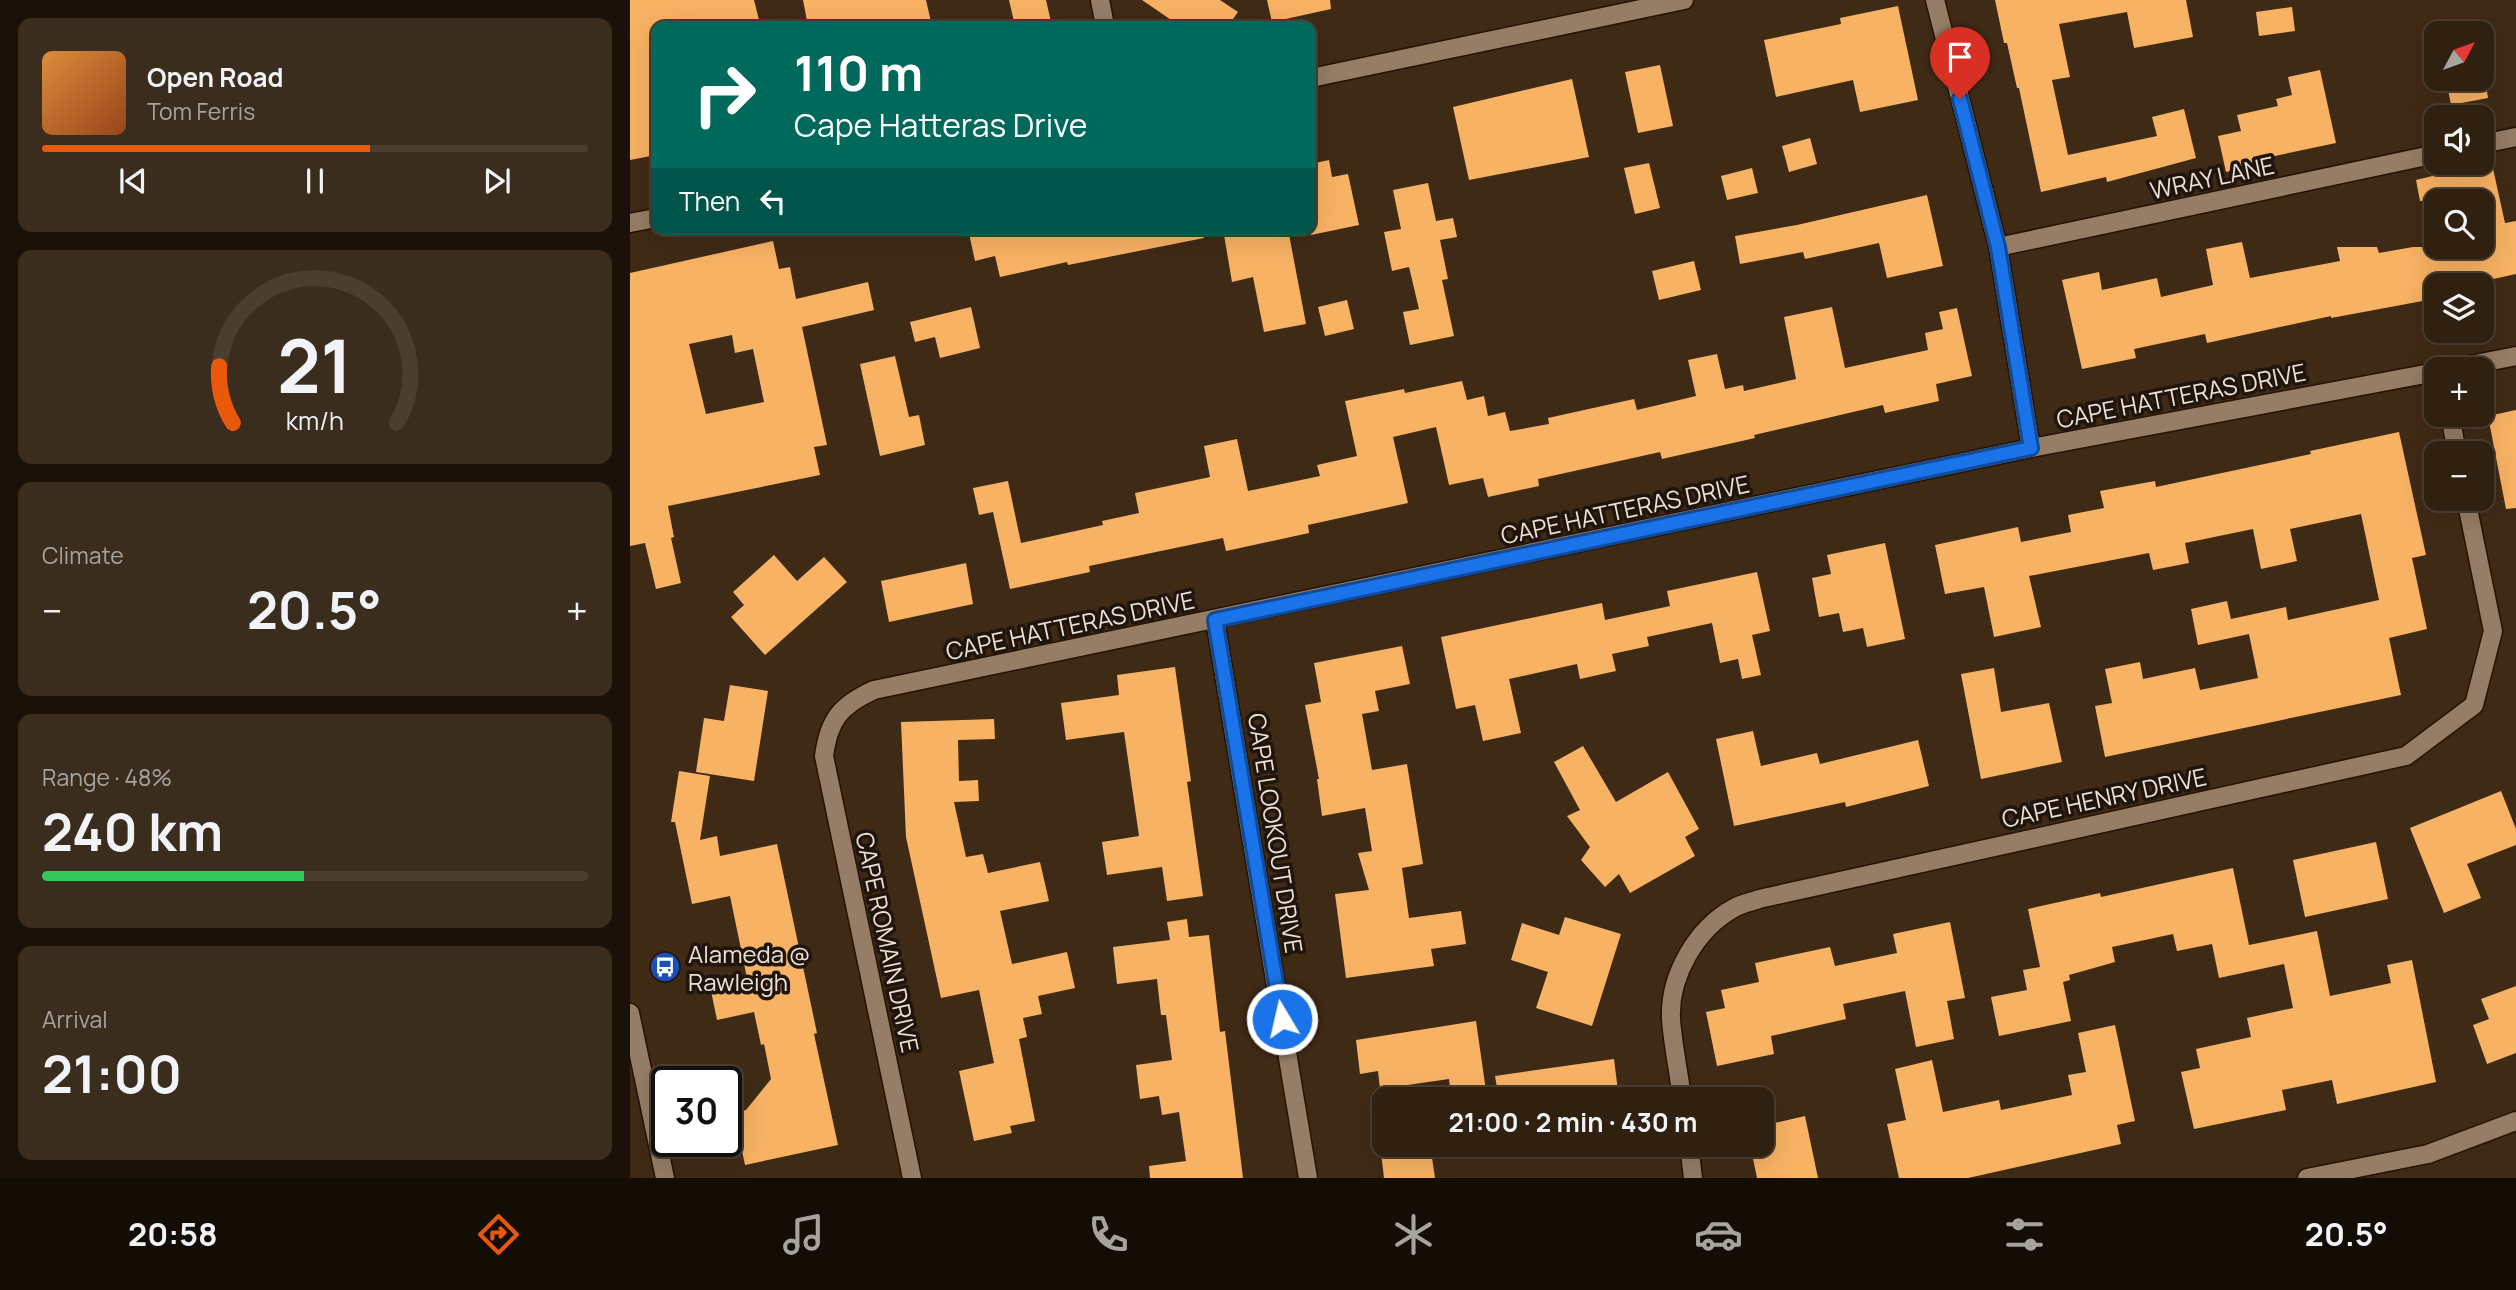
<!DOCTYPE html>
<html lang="en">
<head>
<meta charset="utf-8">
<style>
	:root { --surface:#2f2010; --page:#3b2d1e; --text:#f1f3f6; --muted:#a7a39f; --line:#4a3e30; --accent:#ea580c }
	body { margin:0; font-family:Manrope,sans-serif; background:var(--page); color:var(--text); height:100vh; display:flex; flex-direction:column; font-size:26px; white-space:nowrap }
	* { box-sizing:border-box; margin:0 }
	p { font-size:23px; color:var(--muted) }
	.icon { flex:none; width:38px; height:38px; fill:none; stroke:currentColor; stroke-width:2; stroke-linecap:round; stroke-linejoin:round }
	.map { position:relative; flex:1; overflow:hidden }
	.drawer { display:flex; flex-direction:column; gap:18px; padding:18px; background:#1a1209; width:630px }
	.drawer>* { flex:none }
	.guide { position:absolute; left:21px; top:21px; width:665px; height:214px; border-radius:14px; box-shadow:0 7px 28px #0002,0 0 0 2px var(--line); background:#00695c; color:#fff; overflow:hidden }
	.needle { width:46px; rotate:49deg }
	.fabs { position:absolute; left:1794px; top:21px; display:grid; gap:14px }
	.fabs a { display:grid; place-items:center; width:70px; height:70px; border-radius:14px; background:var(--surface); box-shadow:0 7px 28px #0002,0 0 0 2px var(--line); font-size:35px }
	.speed { position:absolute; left:21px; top:1066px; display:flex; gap:14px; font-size:35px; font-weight:700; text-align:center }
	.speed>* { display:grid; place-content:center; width:91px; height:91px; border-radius:50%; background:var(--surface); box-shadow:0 7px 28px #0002,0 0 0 2px var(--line); line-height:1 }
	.speed .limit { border:4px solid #111; border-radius:10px; background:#fff; color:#111 }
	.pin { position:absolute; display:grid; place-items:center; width:60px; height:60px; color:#fff; margin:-72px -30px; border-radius:50% 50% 50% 0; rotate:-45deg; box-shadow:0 0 7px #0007 }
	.pin .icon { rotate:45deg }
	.me { position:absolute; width:77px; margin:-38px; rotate:351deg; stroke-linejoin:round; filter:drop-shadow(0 0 5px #0008) }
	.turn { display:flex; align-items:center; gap:24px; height:147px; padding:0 28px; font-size:32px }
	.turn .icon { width:91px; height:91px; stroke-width:2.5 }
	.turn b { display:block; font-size:49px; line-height:60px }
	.then { display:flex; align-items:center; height:66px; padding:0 28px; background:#0003; gap:14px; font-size:26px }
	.big { font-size:52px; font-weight:700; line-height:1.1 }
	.drawer .widget { flex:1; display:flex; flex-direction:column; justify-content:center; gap:10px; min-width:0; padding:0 24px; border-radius:14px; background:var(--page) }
	.drawer .dial { align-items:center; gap:0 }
	.dial svg { height:182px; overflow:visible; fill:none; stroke:var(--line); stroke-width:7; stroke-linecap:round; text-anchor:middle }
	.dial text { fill:var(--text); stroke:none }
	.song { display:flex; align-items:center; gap:21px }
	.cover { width:84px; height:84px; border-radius:10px; background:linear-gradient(135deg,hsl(30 70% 55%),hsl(20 70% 35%)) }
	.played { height:7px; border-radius:4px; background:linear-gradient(90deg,var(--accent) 60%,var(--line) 60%) }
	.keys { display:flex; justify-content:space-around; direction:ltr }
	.heat { display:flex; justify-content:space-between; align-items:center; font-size:38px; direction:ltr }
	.charge { height:10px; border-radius:5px; background:linear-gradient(90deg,#34c759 48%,var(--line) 0) }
	.trip { position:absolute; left:742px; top:1087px; width:402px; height:70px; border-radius:14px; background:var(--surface); box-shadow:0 7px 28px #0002,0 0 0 2px var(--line); font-weight:700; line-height:70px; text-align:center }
	.dock { display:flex; height:112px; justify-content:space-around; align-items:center; background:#130d06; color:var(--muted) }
	.dock .icon { width:49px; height:49px }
	.dock .selected { color:var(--accent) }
	.dock b { font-size:32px; color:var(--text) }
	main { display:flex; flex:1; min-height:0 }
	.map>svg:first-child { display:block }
	.building { fill:#f8b264; fill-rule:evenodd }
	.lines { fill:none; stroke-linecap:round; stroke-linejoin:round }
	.minor-casing { stroke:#251201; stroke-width:21 }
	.secondary-casing { stroke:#251201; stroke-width:21 }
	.minor { stroke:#957d66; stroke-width:18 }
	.secondary { stroke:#957d66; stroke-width:18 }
	.route-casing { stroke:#114b97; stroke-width:18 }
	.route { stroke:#1a73e8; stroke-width:12 }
	.labels { text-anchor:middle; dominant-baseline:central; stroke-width:7; stroke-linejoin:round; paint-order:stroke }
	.street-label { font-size:24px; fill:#eee0d4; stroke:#1f150c }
	.poi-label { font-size:24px; fill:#eee0d4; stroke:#1f150c; text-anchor:start }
</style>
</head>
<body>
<main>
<section class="drawer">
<div class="widget">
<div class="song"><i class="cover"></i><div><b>Open Road</b><p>Tom Ferris</p></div></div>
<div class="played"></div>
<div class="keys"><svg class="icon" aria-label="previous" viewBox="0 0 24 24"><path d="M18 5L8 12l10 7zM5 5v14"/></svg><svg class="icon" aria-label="pause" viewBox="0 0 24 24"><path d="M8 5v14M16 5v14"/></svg><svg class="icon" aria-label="next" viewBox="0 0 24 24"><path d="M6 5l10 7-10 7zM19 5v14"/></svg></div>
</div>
<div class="widget dial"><svg viewBox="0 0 100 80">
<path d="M14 69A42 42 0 1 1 86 69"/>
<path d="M14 69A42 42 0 0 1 8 44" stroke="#ea580c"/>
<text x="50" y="56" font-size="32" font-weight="700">21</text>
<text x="50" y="72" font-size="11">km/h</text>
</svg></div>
<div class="widget"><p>Climate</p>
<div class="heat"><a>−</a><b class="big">20.5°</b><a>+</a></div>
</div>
<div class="widget"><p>Range · 48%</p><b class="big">240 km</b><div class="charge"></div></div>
<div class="widget"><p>Arrival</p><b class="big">21:00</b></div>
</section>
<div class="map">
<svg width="1886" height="1178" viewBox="0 0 1886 1178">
	<rect width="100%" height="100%" fill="#3f2a16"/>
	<g class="building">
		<path d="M 0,0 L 124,0 L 129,20 L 103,26 L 26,26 L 26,155 L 0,160 Z"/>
		<path d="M 173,0 L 296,0 L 302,26 L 178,26 Z"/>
		<path d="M 379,0 L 416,0 L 422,26 L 385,26 Z"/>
		<path d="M 512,0 L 590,0 L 608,12 L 598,26 L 550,26 Z"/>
		<path d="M 637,0 L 700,0 L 701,9 L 642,22 Z"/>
		<path d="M 1365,0 L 1556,0 L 1563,37 L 1504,48 L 1497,12 L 1429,24 L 1440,77 L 1422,80 L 1438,155 L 1527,136 L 1522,117 L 1554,109 L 1566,158 L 1477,182 L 1476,177 L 1411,192 L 1389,88 L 1387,88 L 1377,43 L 1374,43 Z"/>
		<path d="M 1268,6 L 1288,100 L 1230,112 L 1223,80 L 1146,97 L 1134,40 L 1211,24 L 1210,18 Z"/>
		<path d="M 1662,7 L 1665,31 L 1629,36 L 1626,12 Z"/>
		<path d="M 1030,65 L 1043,126 L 1008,133 L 995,72 Z"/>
		<path d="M 1690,70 L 1706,143 L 1640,157 L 1641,162 L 1596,172 L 1588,136 L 1611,131 L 1607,115 L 1648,106 L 1646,99 L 1662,95 L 1658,77 Z"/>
		<path d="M 942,79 L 959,157 L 839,180 L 823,107 Z"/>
		<path d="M 1816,79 L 1855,79 L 1858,98 L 1821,105 Z"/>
		<path d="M 1180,138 L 1187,164 L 1159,172 L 1152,146 Z"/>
		<path d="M 1860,155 L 1875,223 L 1886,221 L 1886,274 L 1836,285 L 1795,285 L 1798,300 L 1701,318 L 1701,316 L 1577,343 L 1575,334 L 1504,349 L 1506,358 L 1452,369 L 1432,280 L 1469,272 L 1472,290 L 1527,278 L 1531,297 L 1583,285 L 1576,249 L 1612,242 L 1620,278 L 1710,261 L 1707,247 L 1747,247 L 1749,253 L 1783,247 L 1852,247 L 1852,201 L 1790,201 L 1786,180 L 1852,164 L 1852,156 Z"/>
		<path d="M 699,160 L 702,177 L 718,174 L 729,225 L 681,235 L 681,164 Z"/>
		<path d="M 1019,163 L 1030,208 L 1005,214 L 994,168 Z"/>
		<path d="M 1122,168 L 1128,193 L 1097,200 L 1091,176 Z"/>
		<path d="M 798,183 L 806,221 L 823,218 L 827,237 L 810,240 L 818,279 L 812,280 L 824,336 L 780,345 L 773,312 L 789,309 L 779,267 L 762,271 L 754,232 L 771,229 L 763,190 Z"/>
		<path d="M 1297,195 L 1313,266 L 1257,278 L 1249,243 L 1175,259 L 1173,252 L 1110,264 L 1105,236 L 1167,225 Z"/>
		<path d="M 338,229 L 573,229 L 574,238 L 438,265 L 437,262 L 370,277 L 365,256 L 345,261 Z"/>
		<path d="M 593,229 L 658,229 L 676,324 L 634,332 L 623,277 L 602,282 Z"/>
		<path d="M 143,241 L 149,269 L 160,267 L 166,299 L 238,282 L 244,310 L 172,327 L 197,445 L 184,447 L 190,475 L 38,506 L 44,537 L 41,538 L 51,583 L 26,589 L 15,543 L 0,546 L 0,273 ZM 102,335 L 105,353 L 123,349 L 134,402 L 76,414 L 59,344 Z"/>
		<path d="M 1064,261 L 1071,290 L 1029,300 L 1022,271 Z"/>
		<path d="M 717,300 L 724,329 L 695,336 L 688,307 Z"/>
		<path d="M 341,307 L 350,348 L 310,358 L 305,337 L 285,342 L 280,322 Z"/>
		<path d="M 1202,307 L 1215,368 L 1298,350 L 1295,333 L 1313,329 L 1309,312 L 1327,308 L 1342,376 L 1306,384 L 1309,401 L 1255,413 L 1253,405 L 1124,435 L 1125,438 L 1032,459 L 1030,452 L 908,479 L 909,486 L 858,497 L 853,478 L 819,485 L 806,427 L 763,437 L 778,503 L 678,525 L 679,533 L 596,551 L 593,538 L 459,566 L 460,572 L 380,589 L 363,512 L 349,515 L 343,488 L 378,481 L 391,543 L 473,525 L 472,521 L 509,513 L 505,493 L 580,477 L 574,446 L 607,439 L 618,491 L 690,476 L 687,465 L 727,456 L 715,401 L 774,389 L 775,393 L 832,381 L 837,400 L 854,396 L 858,416 L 875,412 L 880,431 L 919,424 L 918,418 L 1004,399 L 1007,410 L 1066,396 L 1058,360 L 1087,354 L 1095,389 L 1113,385 L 1114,391 L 1166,379 L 1154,317 Z"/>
		<path d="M 265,356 L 279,417 L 289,415 L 295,445 L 250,456 L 230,364 Z"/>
		<path d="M 1886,410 L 1886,508 L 1876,509 L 1858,416 Z"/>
		<path d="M 1769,432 L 1796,555 L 1782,558 L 1797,629 L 1759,638 L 1771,695 L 1475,757 L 1465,706 L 1482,703 L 1475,669 L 1510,662 L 1513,679 L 1565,668 L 1570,690 L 1628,678 L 1619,634 L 1568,645 L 1561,609 L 1597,601 L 1601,619 L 1656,607 L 1658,620 L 1749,600 L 1731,514 L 1660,529 L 1667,561 L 1631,569 L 1623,529 L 1555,543 L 1559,563 L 1523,570 L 1519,553 L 1399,576 L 1411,627 L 1364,637 L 1354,587 L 1315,594 L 1305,545 L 1388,527 L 1391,542 L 1441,532 L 1438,515 L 1474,508 L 1470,491 L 1525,481 L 1526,487 L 1681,454 L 1680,451 Z"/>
		<path d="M 1255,543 L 1275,639 L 1237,647 L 1233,628 L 1213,632 L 1209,613 L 1189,617 L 1182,578 L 1201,574 L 1197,555 Z"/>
		<path d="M 144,555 L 167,581 L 194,557 L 217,582 L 135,655 L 101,617 L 114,605 L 103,592 Z"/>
		<path d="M 336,563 L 343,604 L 259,622 L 251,581 Z"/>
		<path d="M 1127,572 L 1140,631 L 1122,635 L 1131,675 L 1112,679 L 1108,659 L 1090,663 L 1082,623 L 1017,637 L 1019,646 L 982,654 L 986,671 L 950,679 L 947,664 L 879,679 L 891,733 L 853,741 L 845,705 L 826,709 L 811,637 L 972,603 L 975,620 L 1040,606 L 1037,591 Z"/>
		<path d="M 772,646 L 780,684 L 745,691 L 749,711 L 732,714 L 742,770 L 777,764 L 793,864 L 772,868 L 779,918 L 831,911 L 836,944 L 801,949 L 804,966 L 716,978 L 705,894 L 739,890 L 728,853 L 742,851 L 735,808 L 692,816 L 687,779 L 689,779 L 675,705 L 691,702 L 684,663 Z"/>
		<path d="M 545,667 L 561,781 L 557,782 L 573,896 L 537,901 L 532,867 L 477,875 L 472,842 L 509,836 L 494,732 L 436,740 L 431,703 L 489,695 L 487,675 Z"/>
		<path d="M 1364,668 L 1371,712 L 1419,703 L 1432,762 L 1351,779 L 1331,674 Z"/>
		<path d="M 100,685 L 138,691 L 124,781 L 66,772 L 74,718 L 94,721 Z"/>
		<path d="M 364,719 L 365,739 L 328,740 L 329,781 L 348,780 L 349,801 L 324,802 L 336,857 L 353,854 L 358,873 L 410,862 L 419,901 L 370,911 L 382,964 L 437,952 L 445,988 L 408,996 L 412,1014 L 393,1018 L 397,1037 L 389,1039 L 405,1121 L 380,1126 L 382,1133 L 344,1141 L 329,1071 L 364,1063 L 349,990 L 311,998 L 276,837 L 271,722 Z"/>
		<path d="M 1123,731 L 1131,766 L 1187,753 L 1190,764 L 1288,740 L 1299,786 L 1216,807 L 1215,802 L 1104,826 L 1086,739 Z"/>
		<path d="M 953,746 L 986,802 L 1038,772 L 1069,829 L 1055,837 L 1065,856 L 1000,893 L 989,874 L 975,887 L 951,860 L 960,847 L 937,816 L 950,810 L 924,762 Z"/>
		<path d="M 49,771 L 80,776 L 70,840 L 87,836 L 90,856 L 147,844 L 187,1033 L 184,1034 L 208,1145 L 115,1165 L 104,1113 L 116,1110 L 141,1079 L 134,1044 L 131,1045 L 124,1012 L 87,1020 L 80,986 L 117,978 L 100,896 L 62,904 L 45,822 L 41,822 Z"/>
		<path d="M 1871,791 L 1886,829 L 1886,845 L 1837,864 L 1851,898 L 1814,913 L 1780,828 Z"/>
		<path d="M 1746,842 L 1758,899 L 1675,917 L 1663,860 Z"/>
		<path d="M 1603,868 L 1619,945 L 1687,931 L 1700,996 L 1761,983 L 1757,965 L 1782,960 L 1806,1082 L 1707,1104 L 1702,1080 L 1652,1090 L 1656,1110 L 1564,1129 L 1551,1072 L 1570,1068 L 1566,1049 L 1621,1037 L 1617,1018 L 1663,1008 L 1654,964 L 1589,978 L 1582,944 L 1547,951 L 1543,934 L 1482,947 L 1485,962 L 1439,975 L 1440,980 L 1433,982 L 1441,1021 L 1369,1036 L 1361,997 L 1397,990 L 1393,970 L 1410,967 L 1398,909 L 1470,893 L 1471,897 Z"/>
		<path d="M 935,917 L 991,934 L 962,1026 L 906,1008 L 918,972 L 881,960 L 892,923 L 929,935 Z"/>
		<path d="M 557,919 L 559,937 L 579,935 L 590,1032 L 595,1031 L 613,1178 L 520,1178 L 519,1166 L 556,1161 L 549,1112 L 532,1115 L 529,1096 L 510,1099 L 506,1065 L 542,1060 L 536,1015 L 531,1015 L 527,979 L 487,984 L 483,947 L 540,940 L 537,922 Z"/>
		<path d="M 1320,922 L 1335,998 L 1317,1001 L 1324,1039 L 1286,1047 L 1275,991 L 1213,1004 L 1216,1019 L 1141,1036 L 1144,1054 L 1087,1066 L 1076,1012 L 1095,1008 L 1091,990 L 1129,982 L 1125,963 L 1200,947 L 1205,966 L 1267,953 L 1263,934 Z"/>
		<path d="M 1886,986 L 1886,1053 L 1857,1064 L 1843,1025 L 1859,1019 L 1851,999 Z"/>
		<path d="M 846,1021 L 856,1091 L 821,1096 L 819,1079 L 750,1089 L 748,1071 L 730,1074 L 726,1040 Z"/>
		<path d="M 1485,1025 L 1505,1121 L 1487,1125 L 1491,1144 L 1338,1178 L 1269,1178 L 1257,1124 L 1276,1120 L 1265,1069 L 1302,1060 L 1313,1112 L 1369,1100 L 1371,1110 L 1442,1095 L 1438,1075 L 1456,1072 L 1448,1033 Z"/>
		<path d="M 984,1059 L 989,1099 L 869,1099 L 865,1076 Z"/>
		<path d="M 1175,1116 L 1188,1178 L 1127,1178 L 1120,1144 L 1132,1144 L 1132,1126 Z"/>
		<path d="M 750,1144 L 800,1144 L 805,1178 L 754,1178 Z"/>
	</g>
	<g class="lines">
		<g class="minor-casing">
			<g id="minor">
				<path d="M 470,0 L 475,26"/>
				<path d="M 1305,0 L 1368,247 L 1401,448"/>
				<path d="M 681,78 L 1054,0"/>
				<path d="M 1852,144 L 1886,137"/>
				<path d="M 0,223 L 26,218"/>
				<path d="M 1368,247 L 1806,154"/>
				<path d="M 1820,369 L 1886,356"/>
				<path d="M 1820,415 L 1827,453"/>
				<path d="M 585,620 L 678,1178"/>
				<path d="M 1052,1099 C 1049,1073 1043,1046 1041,1019 C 1039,976 1066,929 1104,908 C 1111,904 1121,902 1129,899 L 1776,756 L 1844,705 L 1863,631 L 1836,499"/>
				<path d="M 1059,1144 L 1063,1178"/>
				<path d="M 282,1178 L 194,756 C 199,719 211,705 244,690 L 1401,448 L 1806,372"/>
				<path d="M 1677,1178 L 1798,1154 L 1886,1121"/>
			</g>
		</g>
		<g class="secondary-casing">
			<path id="secondary" d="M 0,1013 L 35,1178"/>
		</g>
		<use href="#minor" class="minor"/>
		<use href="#secondary" class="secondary"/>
	</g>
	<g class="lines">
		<g class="route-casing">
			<path id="route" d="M 652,1019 L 585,620 L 1401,448 L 1368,247 L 1330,99"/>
		</g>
		<use href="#route" class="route"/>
	</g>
	<defs>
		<g id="bus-disc" transform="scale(1.575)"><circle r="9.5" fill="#1a4fb4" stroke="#1f150c"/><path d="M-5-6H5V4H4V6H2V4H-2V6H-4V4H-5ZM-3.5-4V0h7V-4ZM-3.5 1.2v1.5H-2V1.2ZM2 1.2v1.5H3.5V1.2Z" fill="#fff"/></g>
	</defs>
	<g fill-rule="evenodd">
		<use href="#bus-disc" x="35" y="967"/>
	</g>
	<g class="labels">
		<g class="street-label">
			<text transform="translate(1582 177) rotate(-12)">WRAY LANE</text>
			<text transform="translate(1551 395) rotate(-11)">CAPE HATTERAS DRIVE</text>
			<text transform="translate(995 509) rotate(-12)">CAPE HATTERAS DRIVE</text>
			<text transform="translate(440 625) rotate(-12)">CAPE HATTERAS DRIVE</text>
			<text transform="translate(1474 797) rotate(-12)">CAPE HENRY DRIVE</text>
			<text transform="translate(646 833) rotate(81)">CAPE LOOKOUT DRIVE</text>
			<text transform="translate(258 942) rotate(78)">CAPE ROMAIN DRIVE</text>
		</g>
		<g class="poi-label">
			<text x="58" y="953">Alameda @<tspan x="58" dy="28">Rawleigh</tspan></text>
		</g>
	</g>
</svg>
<div class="fabs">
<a><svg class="needle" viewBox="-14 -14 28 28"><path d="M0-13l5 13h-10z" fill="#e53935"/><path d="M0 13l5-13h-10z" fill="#a7a39f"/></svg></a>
<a><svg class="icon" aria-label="sound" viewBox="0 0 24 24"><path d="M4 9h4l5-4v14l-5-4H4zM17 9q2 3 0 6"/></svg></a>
<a><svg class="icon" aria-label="search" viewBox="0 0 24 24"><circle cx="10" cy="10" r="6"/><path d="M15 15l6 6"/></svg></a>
<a><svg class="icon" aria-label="layers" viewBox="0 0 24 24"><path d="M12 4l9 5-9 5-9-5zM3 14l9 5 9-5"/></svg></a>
<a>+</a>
<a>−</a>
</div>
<div class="speed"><div class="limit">30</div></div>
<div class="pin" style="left:1330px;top:99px;background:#d93025"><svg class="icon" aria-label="arrive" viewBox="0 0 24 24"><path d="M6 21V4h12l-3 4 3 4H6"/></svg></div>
<svg class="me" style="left:652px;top:1019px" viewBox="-20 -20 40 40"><circle r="17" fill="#1a73e8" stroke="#fff" stroke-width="3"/><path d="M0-11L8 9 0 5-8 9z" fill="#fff"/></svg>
<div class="trip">21:00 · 2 min · 430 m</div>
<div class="guide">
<div class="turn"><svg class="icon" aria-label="right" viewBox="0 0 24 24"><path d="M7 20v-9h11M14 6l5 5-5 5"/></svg><div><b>110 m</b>Cape Hatteras Drive</div></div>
<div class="then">Then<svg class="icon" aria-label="left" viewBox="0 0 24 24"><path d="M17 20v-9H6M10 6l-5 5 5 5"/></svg></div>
</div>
</div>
</main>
<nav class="dock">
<b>20:58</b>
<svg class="icon selected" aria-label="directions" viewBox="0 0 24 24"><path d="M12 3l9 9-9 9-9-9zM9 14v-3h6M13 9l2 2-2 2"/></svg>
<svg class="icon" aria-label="music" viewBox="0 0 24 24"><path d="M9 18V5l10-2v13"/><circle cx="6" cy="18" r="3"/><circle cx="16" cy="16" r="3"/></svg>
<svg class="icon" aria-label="phone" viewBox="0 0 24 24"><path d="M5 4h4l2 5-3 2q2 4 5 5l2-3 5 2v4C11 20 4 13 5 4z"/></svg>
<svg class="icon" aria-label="climate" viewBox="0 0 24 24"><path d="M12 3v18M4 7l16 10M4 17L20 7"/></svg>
<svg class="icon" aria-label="car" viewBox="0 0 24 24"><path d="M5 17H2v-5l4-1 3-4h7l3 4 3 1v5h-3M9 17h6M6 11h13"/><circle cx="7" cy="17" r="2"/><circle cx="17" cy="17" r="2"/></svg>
<svg class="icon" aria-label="filters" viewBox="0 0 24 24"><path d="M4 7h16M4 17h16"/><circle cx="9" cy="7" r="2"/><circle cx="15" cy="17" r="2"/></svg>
<b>20.5°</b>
</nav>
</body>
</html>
